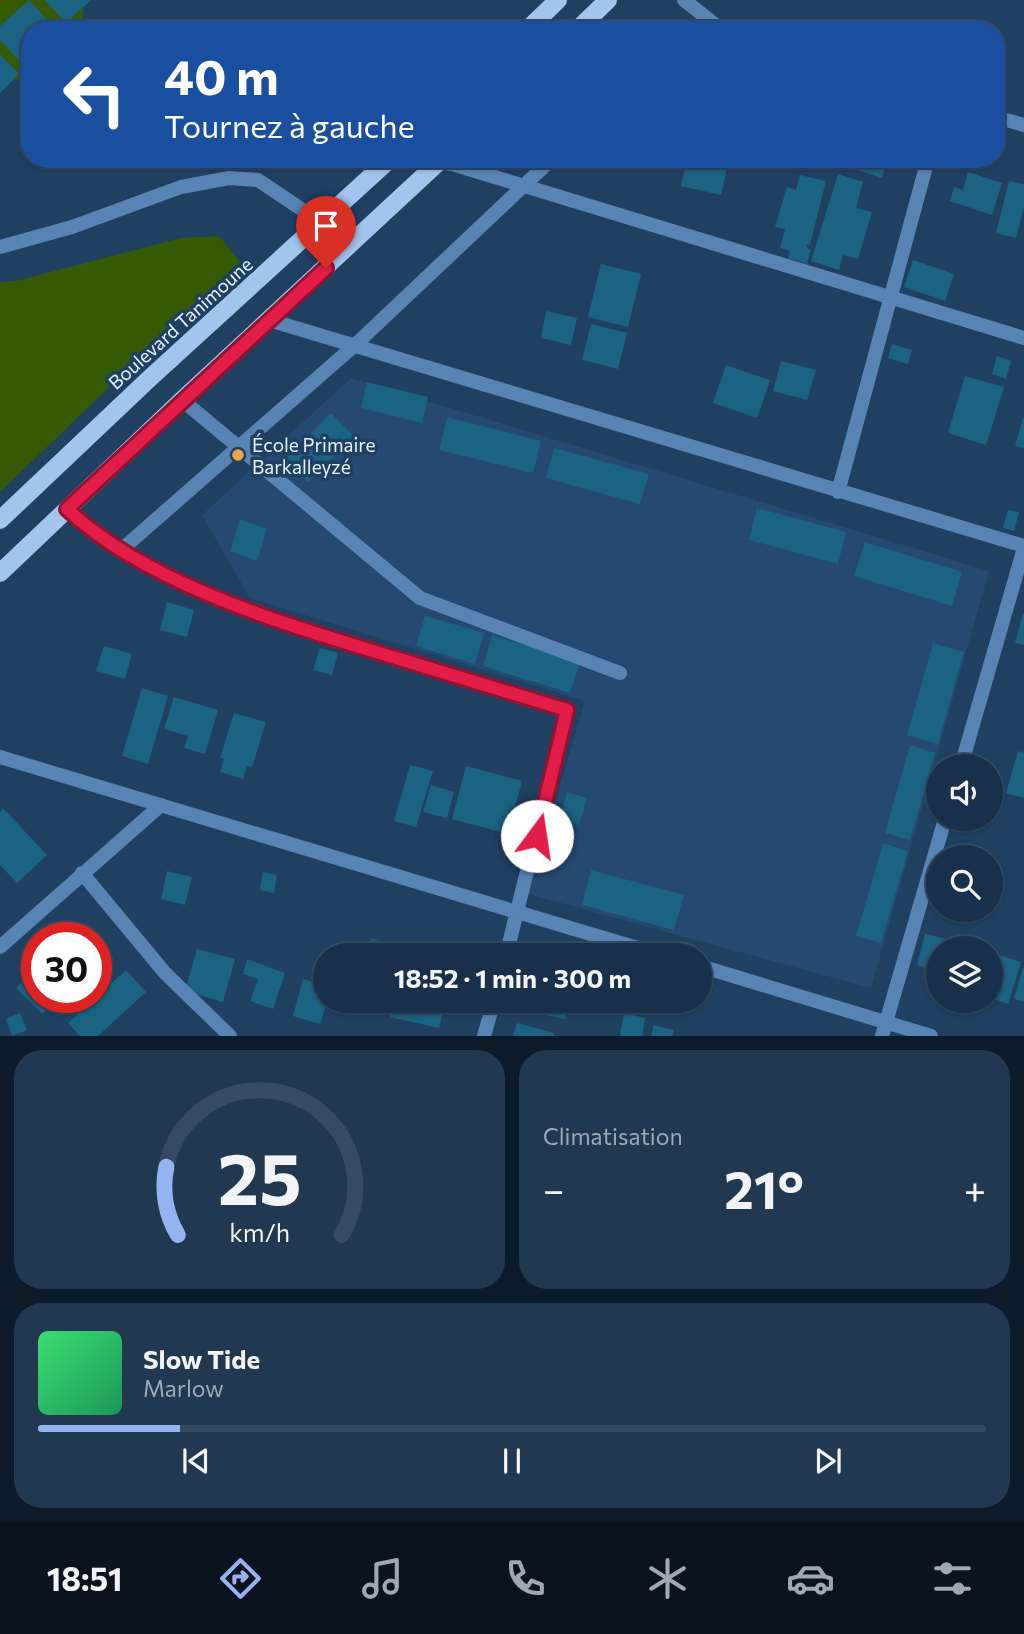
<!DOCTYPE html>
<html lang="fr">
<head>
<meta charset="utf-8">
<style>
	:root { --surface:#18304a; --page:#213851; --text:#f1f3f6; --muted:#9fa9b5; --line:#364b62; --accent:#95b2f1 }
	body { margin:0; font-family:Commissioner,sans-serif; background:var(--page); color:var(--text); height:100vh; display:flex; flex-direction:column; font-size:26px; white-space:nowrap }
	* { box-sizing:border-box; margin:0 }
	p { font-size:23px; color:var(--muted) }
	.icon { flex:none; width:38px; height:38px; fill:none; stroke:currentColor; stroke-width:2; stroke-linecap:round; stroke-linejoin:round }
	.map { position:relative; height:1036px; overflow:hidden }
	.drawer { display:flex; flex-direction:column; gap:14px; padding:14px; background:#0d1a29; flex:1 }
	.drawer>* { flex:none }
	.top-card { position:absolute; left:21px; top:21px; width:984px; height:147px; border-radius:28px; box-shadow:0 2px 5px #0004,0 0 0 2px var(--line); background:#1a4fa0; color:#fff; overflow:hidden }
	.tools { position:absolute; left:926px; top:754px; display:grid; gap:14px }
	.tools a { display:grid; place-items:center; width:77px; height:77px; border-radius:50%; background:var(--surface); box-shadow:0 2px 5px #0004,0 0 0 2px var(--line); font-size:35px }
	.speed { position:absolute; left:21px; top:922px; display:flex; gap:14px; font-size:35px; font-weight:700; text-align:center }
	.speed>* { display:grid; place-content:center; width:91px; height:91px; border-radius:50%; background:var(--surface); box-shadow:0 2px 5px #0004,0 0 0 2px var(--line); line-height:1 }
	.speed .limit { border:10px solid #d22; background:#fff; color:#111 }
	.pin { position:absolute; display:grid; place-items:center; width:60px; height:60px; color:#fff; margin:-72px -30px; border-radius:50% 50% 50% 0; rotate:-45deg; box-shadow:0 0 7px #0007 }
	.pin .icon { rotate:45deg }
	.me { position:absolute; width:77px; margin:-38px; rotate:14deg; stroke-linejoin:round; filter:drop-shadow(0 0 5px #0008) }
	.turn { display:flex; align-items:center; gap:24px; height:147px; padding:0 28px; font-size:32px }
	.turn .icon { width:91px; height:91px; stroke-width:2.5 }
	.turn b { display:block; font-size:49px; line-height:60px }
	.big { font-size:52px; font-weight:700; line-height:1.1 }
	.drawer .card { flex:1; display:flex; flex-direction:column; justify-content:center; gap:10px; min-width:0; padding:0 24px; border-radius:28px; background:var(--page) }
	.drawer .dial { align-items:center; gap:0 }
	.dial svg { height:182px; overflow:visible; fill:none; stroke:var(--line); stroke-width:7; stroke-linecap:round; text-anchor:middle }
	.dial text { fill:var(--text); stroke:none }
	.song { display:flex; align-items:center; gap:21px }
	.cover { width:84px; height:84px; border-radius:10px; background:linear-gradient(135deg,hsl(140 70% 55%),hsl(150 70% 35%)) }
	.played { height:7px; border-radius:4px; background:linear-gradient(90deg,var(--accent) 15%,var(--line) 15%) }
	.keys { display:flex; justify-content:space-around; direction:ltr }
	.heat { display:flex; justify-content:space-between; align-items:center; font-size:38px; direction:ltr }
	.drawer .tiles { flex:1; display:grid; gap:14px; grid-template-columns:1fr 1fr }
	.card:last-child { grid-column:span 2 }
	.trip { position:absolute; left:313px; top:943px; width:399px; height:70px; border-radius:35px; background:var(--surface); box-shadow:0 2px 5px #0004,0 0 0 2px var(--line); font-weight:700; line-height:70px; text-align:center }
	.tab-bar { display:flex; height:112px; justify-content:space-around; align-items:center; background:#0a131e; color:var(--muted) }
	.tab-bar .icon { width:49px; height:49px }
	.tab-bar .selected { color:var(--accent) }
	.tab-bar b { font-size:32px; color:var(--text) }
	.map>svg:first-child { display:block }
	.built { fill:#254971 }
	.green { fill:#365904 }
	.building { fill:#1a6382 }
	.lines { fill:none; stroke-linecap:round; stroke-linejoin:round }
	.service { stroke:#5784b5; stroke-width:14 }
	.minor { stroke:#5784b5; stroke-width:14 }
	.primary { stroke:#a2c5ed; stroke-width:18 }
	.route-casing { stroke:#92132f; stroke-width:18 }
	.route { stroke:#e11d48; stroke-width:12 }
	.poi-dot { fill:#f0a63f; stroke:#204062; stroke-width:2.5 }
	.labels { text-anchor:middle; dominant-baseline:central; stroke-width:7; stroke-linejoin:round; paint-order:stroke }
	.street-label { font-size:19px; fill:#e5f0fd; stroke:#204062 }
	.poi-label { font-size:19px; fill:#e5f0fd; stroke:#204062; text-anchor:start }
</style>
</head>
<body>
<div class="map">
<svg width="1024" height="1036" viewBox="0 0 1024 1036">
	<rect width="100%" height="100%" fill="#204062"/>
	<path class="built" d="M 351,378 L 989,571 L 871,988 L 528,894 L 585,701 L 250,598 L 202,515 Z"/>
	<g class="green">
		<path d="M 0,0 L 83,0 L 83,19 L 74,30 L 30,30 L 30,78 L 27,80 L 0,80 Z"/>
		<path d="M 219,236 L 240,262 L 0,492 L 0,282 L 16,281 L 181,238 Z"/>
	</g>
	<g class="building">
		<path d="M 29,0 L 57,30 L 30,30 L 30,60 L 24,66 L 0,40 L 0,26 Z"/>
		<path d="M 45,0 L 91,0 L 66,23 Z"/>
		<path d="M 0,54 L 19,74 L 0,93 Z"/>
		<path d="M 687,159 L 729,159 L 721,195 L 681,186 Z"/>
		<path d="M 860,159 L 888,159 L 882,178 L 857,170 Z"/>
		<path d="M 956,159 L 986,159 L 984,168 Z"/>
		<path d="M 968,172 L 1002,183 L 992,215 L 950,201 L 954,187 L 963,190 Z"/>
		<path d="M 838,174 L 863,182 L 856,208 L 872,212 L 858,259 L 843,255 L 839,270 L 811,261 Z"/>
		<path d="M 800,175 L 826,181 L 810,245 L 806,244 L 807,248 L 811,250 L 807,264 L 788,258 L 790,251 L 780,248 L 785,229 L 775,227 L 787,187 L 796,190 Z"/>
		<path d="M 1009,181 L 1024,184 L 1024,207 L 1016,238 L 996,233 Z"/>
		<path d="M 913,260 L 954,274 L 945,301 L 904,287 Z"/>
		<path d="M 601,264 L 641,274 L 628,327 L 588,317 Z"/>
		<path d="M 546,311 L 577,318 L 571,345 L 541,338 Z"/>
		<path d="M 591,324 L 627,333 L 618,369 L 582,360 Z"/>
		<path d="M 892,344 L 912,350 L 908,364 L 888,358 Z"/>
		<path d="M 997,356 L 1011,361 L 1006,379 L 992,374 Z"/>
		<path d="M 781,361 L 816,370 L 807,400 L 773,391 Z"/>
		<path d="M 726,365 L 770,380 L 757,418 L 713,403 Z"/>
		<path d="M 965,376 L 1004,387 L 986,445 L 948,433 Z"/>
		<path d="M 367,382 L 428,397 L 422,423 L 361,408 Z"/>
		<path d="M 331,413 L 354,436 L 308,482 L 285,459 Z"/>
		<path d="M 447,417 L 541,441 L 533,473 L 439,450 Z"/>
		<path d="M 1023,418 L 1024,418 L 1024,448 L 1015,446 Z"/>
		<path d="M 554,448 L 649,474 L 640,504 L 546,478 Z"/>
		<path d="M 757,508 L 846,532 L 838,564 L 749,540 Z"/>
		<path d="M 1008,510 L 1019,512 L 1014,531 L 1003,528 Z"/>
		<path d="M 240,519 L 267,529 L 257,561 L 230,551 Z"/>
		<path d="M 865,542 L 962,572 L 952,606 L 854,576 Z"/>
		<path d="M 167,602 L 194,610 L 187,637 L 160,630 Z"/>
		<path d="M 1023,614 L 1024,614 L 1024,645 L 1015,643 Z"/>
		<path d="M 425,616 L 484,633 L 475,664 L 416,646 Z"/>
		<path d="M 492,635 L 580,662 L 570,693 L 483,666 Z"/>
		<path d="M 933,643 L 964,652 L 938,744 L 907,735 Z"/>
		<path d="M 104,646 L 132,654 L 125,679 L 96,671 Z"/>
		<path d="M 320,648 L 338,653 L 332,675 L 313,670 Z"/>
		<path d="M 142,688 L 168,696 L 148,764 L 122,756 Z"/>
		<path d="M 174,697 L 218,710 L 205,754 L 184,748 L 188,736 L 164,729 Z"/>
		<path d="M 234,713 L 266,722 L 252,767 L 247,766 L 243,779 L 220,772 L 224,759 L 220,758 Z"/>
		<path d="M 910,745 L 935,753 L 910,840 L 885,833 Z"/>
		<path d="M 1018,751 L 1024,753 L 1024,798 L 1006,793 Z"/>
		<path d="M 410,765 L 433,771 L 416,827 L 394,821 Z"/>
		<path d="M 466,766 L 522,781 L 508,834 L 452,819 Z"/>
		<path d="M 431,785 L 454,792 L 447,818 L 423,812 Z"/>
		<path d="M 567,792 L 587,798 L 579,825 L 559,819 Z"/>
		<path d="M 3,808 L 47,855 L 17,883 L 0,865 L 0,812 Z"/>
		<path d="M 883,843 L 908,851 L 881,943 L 856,936 Z"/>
		<path d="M 591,870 L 684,895 L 674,930 L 582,905 Z"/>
		<path d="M 167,871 L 192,877 L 185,905 L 161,899 Z"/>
		<path d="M 263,872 L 277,875 L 274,893 L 260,890 Z"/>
		<path d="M 925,934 L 951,940 L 949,948 L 938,948 L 938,970 L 917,965 Z"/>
		<path d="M 371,938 L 400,949 L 397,956 L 364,956 Z"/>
		<path d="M 197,949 L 235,959 L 223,1002 L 185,991 Z"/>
		<path d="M 993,953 L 1021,962 L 1008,1004 L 994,999 L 997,985 L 990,983 L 990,961 Z"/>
		<path d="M 247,959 L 285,973 L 273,1009 L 250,1001 L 258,979 L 243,974 Z"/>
		<path d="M 37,968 L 37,998 L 60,998 L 42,1014 L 16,988 Z"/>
		<path d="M 1023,968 L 1024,968 L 1024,1002 L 1014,999 Z"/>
		<path d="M 126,970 L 146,992 L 98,1036 L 80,1036 L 68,1023 Z"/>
		<path d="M 303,979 L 326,985 L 327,1001 L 320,1024 L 293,1016 Z"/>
		<path d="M 394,1001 L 443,1012 L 439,1028 L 390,1017 Z"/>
		<path d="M 542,1001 L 569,1001 L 565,1019 L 539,1014 Z"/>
		<path d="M 20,1013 L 27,1030 L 12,1036 L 6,1019 Z"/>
		<path d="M 624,1013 L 645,1018 L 642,1036 L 620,1036 Z"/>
		<path d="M 517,1023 L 554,1033 L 554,1036 L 513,1036 Z"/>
		<path d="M 654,1025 L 674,1030 L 672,1036 L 651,1036 Z"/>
	</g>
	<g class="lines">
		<path class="service" d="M 182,400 L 420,598 L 620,673"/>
		<g class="minor">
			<path d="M 684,0 L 722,30"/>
			<path d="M 694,30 L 706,19"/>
			<path d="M 996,117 L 1024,125"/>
			<path d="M 439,162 L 452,164 L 1024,338"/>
			<path d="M 0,247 L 72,227 L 181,187 L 229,178 L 258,180 L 322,223"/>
			<path d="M 269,320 L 1024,546"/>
			<path d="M 838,492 L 928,159"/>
			<path d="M 67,509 L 120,551 L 200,590 L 283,623 L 567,710 L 506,956"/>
			<path d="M 120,551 L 355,345 L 552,159"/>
			<path d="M 0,757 L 664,956"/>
			<path d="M 961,766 L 1024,548"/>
			<path d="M 82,873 L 165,973 L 230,1036"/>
			<path d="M 0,947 L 161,805"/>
			<path d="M 700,966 L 931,1036"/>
			<path d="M 484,1036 L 494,1001"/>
			<path d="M 882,1036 L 945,819"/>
		</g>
		<g class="primary">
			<path d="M 527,30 L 558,0"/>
			<path d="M 577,30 L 608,0"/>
			<path d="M 0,520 L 150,378 L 390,159"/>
			<path d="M 0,573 L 182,400 L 442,159"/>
		</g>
	</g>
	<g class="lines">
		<g class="route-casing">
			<path id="route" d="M 326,268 L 67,509 C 143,581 274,621 373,651 C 438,671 503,690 567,710 L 537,836"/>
		</g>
		<use href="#route" class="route"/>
	</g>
	<circle class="poi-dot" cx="238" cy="455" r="7"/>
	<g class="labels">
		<g class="street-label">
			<text transform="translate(180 323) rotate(-42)">Boulevard Tanimoune</text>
		</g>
		<g class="poi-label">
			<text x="252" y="444">École Primaire<tspan x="252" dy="22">Barkalleyzé</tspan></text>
		</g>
	</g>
</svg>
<div class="tools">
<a><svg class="icon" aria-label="sound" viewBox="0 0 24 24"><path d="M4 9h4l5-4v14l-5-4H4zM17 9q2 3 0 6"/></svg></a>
<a><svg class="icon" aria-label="search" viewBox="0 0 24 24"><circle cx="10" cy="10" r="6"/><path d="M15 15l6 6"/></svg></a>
<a><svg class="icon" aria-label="layers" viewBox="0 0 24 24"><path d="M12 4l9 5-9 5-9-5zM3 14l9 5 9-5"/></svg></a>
</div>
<div class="speed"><div class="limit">30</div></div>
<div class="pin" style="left:326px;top:268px;background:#d93025"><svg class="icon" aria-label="arrive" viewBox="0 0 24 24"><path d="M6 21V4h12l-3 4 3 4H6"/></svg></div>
<svg class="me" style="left:537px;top:836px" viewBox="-20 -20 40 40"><circle r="19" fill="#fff"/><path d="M0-13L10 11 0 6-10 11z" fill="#e11d48"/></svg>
<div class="trip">18:52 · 1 min · 300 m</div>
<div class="top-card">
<div class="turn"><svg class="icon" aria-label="left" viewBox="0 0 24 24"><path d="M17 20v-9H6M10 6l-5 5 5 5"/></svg><div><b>40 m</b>Tournez à gauche</div></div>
</div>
</div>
<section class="drawer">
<div class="tiles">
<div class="card dial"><svg viewBox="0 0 100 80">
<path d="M14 69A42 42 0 1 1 86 69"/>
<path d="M14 69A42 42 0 0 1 9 39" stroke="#95b2f1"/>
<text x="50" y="56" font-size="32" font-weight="700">25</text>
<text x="50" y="72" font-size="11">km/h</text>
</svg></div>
<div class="card"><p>Climatisation</p>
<div class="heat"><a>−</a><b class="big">21°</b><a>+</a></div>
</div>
<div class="card">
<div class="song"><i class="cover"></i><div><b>Slow Tide</b><p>Marlow</p></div></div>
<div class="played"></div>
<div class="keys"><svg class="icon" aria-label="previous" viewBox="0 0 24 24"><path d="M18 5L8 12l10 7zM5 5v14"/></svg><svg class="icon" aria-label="pause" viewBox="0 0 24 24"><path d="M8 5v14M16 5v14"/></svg><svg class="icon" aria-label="next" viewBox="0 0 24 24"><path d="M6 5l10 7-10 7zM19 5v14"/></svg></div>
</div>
</div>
</section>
<nav class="tab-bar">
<b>18:51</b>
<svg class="icon selected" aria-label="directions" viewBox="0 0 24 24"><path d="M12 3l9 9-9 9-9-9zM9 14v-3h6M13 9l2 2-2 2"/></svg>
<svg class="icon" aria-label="music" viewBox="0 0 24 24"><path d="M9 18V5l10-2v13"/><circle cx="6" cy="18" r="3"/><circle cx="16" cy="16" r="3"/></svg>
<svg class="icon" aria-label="phone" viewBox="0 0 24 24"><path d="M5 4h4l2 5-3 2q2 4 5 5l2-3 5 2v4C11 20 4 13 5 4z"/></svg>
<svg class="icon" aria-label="climate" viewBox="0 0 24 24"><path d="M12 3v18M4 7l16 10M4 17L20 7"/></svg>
<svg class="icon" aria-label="car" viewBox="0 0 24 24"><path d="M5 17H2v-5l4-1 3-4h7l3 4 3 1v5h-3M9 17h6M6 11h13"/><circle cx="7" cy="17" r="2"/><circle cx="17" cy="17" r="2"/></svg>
<svg class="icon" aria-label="filters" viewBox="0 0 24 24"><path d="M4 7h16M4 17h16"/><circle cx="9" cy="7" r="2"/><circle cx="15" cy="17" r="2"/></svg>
</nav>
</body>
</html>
